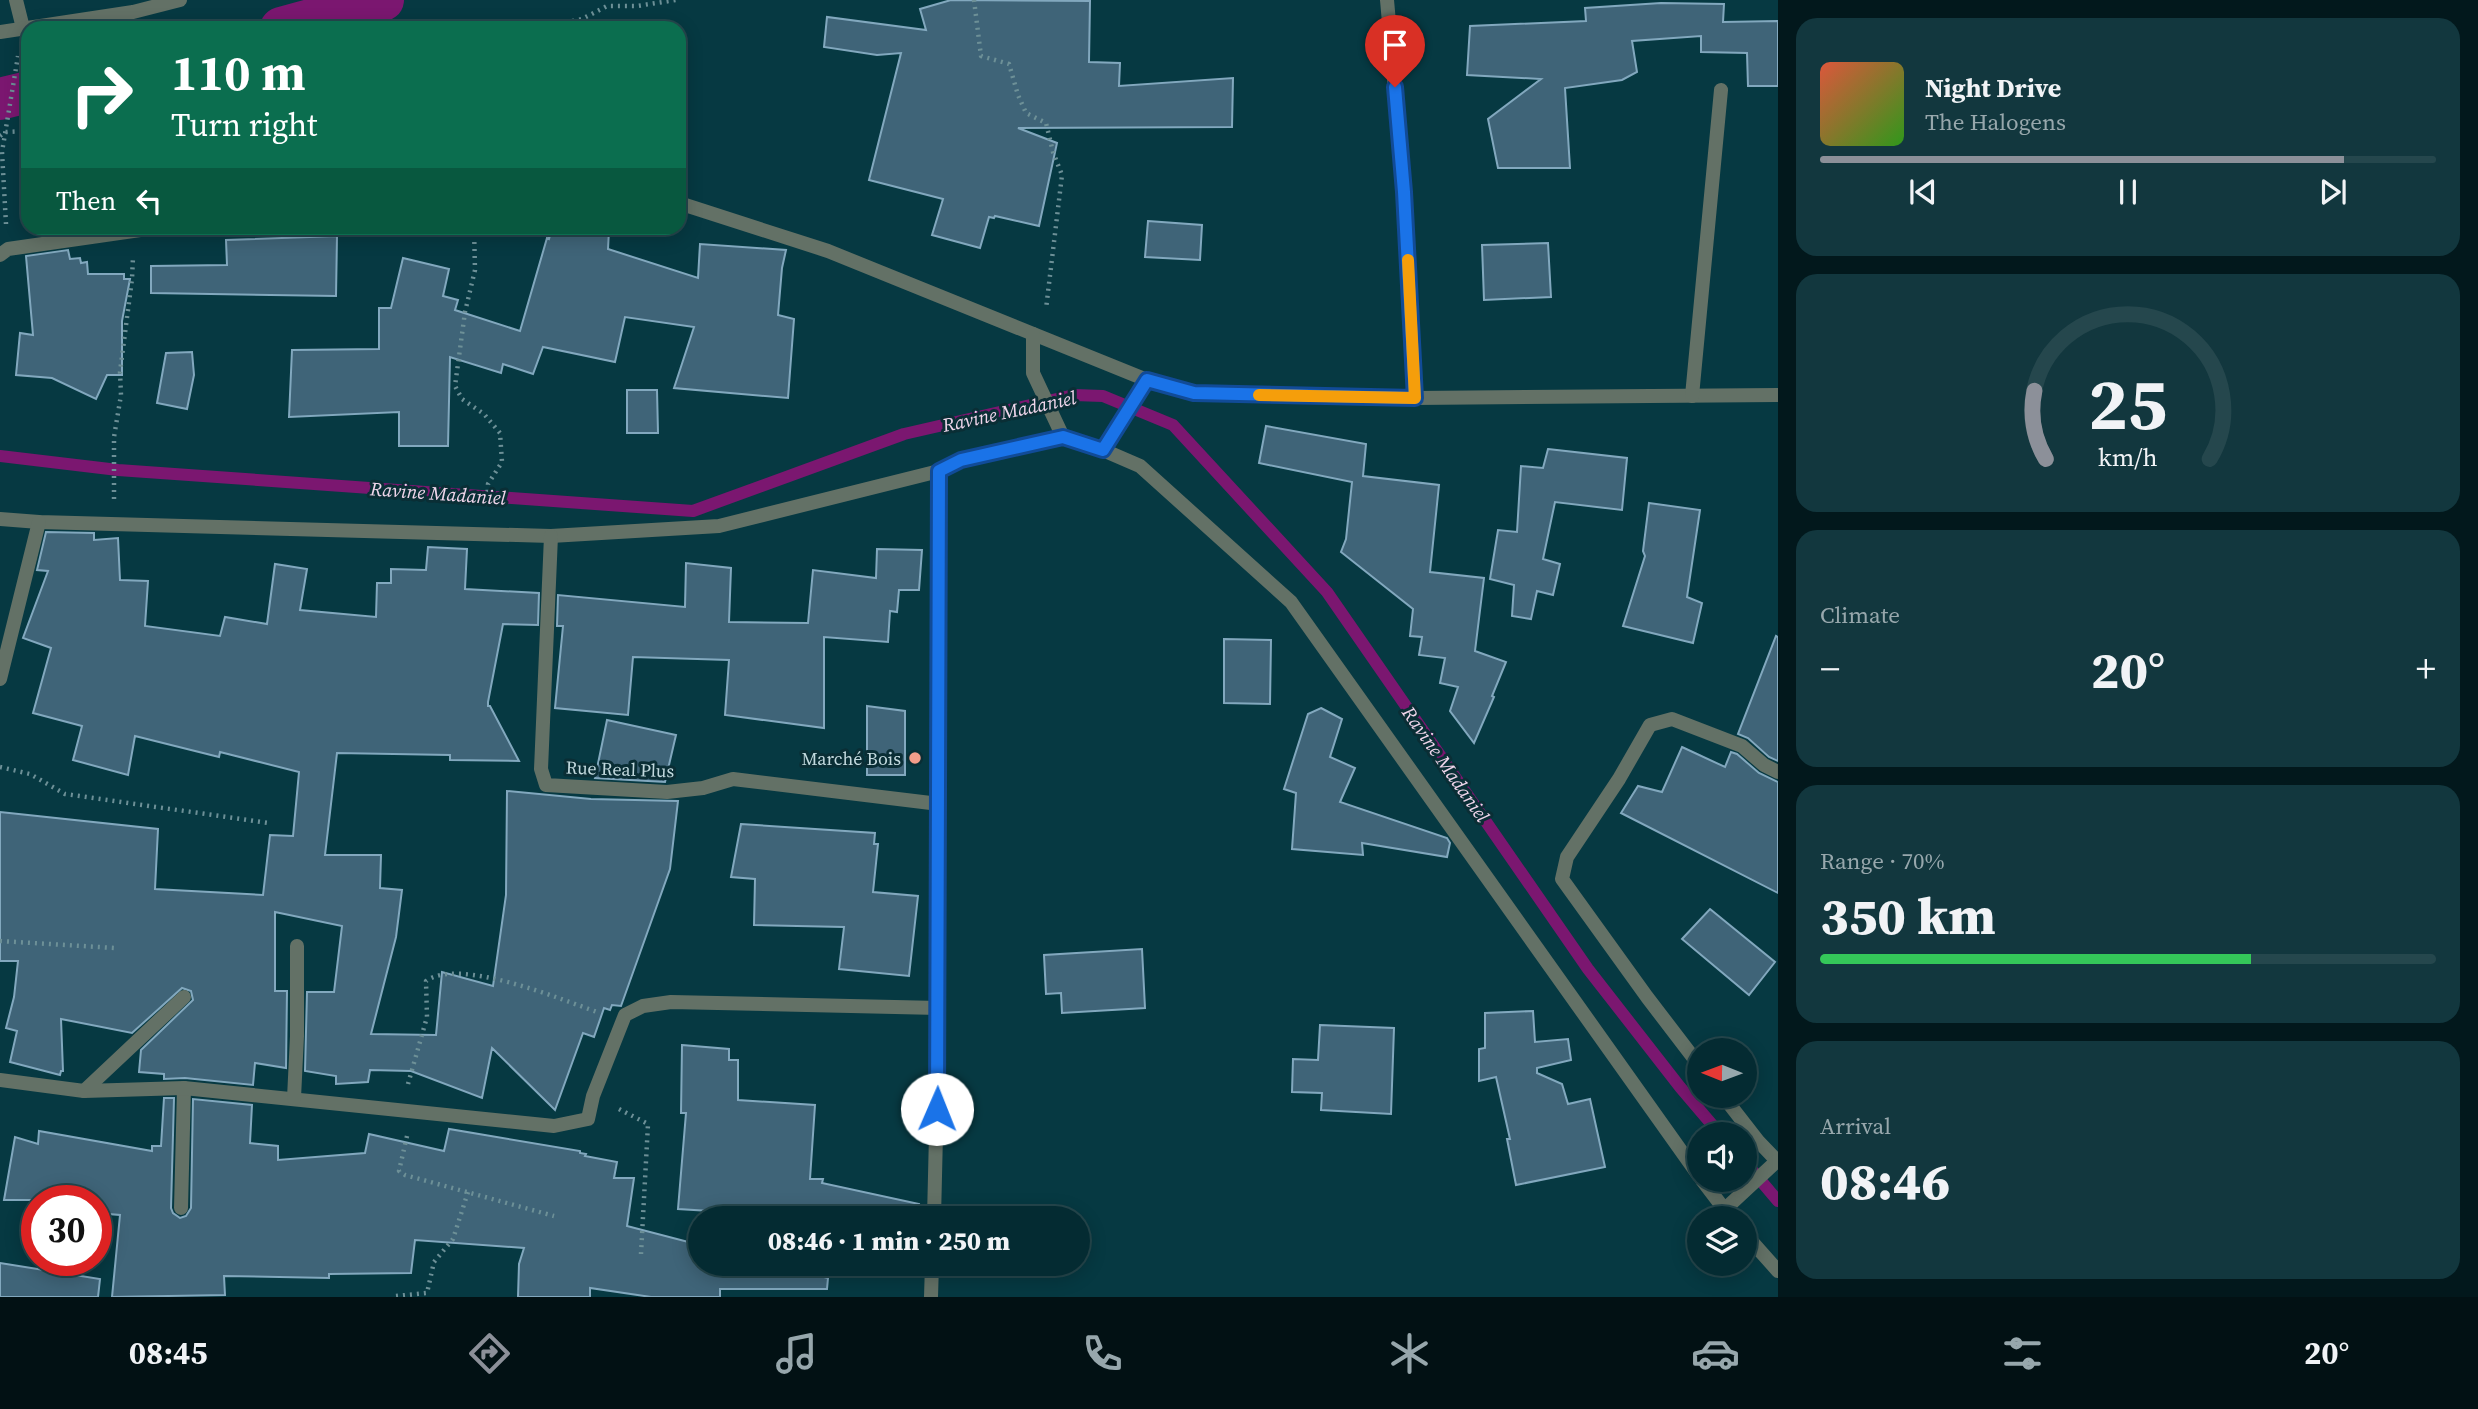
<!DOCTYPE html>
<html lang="en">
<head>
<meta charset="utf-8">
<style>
	:root { --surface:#042b32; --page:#12373e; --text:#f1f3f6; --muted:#97a7ac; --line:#25474d; --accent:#8c9099 }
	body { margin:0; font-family:"Source Serif 4",serif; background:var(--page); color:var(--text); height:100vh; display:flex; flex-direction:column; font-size:26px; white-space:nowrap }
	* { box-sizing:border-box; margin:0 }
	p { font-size:23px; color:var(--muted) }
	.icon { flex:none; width:38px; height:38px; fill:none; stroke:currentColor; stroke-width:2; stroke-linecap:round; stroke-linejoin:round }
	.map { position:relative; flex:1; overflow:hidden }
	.details { display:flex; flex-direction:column; gap:18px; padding:18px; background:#02181c; width:700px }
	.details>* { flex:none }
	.hud { position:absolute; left:21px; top:21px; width:665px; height:214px; border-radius:21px; box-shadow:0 4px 18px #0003,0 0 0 2px var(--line); background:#0b6e4f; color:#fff; overflow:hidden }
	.needle { width:46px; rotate:271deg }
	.tools { position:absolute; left:1687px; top:1038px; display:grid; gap:14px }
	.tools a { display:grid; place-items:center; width:70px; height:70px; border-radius:50%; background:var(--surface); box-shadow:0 4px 18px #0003,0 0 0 2px var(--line); font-size:35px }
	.speed { position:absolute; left:21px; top:1185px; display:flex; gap:14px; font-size:35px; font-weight:700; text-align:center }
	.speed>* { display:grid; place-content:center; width:91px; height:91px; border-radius:50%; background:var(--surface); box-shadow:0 4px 18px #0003,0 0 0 2px var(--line); line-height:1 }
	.speed .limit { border:10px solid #d22; background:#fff; color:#111 }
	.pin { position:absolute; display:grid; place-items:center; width:60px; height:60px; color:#fff; margin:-72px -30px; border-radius:50% 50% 50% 0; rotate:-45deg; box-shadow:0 0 7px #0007 }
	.pin .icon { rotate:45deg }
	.me { position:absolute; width:77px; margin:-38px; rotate:1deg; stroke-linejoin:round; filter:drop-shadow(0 0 5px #0008) }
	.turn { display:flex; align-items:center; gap:24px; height:147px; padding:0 35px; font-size:32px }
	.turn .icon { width:91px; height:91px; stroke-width:2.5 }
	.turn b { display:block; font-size:49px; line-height:60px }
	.then { display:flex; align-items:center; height:66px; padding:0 35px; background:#0003; gap:14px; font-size:26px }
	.big { font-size:52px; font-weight:800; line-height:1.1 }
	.details .card { flex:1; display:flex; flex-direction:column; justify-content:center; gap:10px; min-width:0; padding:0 24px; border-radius:21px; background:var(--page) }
	.details .dial { align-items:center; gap:0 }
	.dial svg { height:182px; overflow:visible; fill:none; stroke:var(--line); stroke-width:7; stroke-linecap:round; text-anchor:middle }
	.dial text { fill:var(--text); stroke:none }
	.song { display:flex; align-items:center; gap:21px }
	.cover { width:84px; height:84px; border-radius:10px; background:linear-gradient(135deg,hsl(10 70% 55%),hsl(110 70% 35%)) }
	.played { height:7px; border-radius:4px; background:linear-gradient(90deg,var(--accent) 85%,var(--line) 85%) }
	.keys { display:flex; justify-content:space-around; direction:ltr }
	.heat { display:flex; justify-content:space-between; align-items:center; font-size:38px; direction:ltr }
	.charge { height:10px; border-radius:5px; background:linear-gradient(90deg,#34c759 70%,var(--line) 0) }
	.trip { position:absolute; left:688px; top:1206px; width:402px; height:70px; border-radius:35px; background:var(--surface); box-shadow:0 4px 18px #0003,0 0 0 2px var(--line); font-weight:800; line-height:70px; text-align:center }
	.tab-bar { display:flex; height:112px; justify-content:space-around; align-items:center; background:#021114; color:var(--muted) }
	.tab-bar .icon { width:49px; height:49px }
	.tab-bar .current { color:var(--accent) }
	.tab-bar b { font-size:32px; color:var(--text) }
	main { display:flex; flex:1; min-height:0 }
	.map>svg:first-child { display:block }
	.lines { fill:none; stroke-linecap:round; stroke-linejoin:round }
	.stream { stroke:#7b1770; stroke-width:12 }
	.canal { stroke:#7b1770; stroke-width:42 }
	.building { fill:#3f6478; stroke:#82a8be; stroke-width:2 }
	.path { stroke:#6d9097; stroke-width:4.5; stroke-dasharray:2 5; stroke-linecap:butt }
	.service { stroke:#637166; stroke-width:14 }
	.minor { stroke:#637166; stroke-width:14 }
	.route-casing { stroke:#114b97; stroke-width:18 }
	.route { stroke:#1a73e8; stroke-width:12 }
	.slow { stroke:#f59e0b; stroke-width:12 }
	.poi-dot { fill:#f49d8a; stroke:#0a2e35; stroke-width:2.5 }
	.labels { text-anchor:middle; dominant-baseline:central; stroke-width:6; stroke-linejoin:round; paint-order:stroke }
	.poi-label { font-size:18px; fill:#c2d9de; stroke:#0a2e35; text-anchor:end }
	.street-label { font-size:18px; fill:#c2d9de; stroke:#0a2e35 }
	.water-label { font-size:19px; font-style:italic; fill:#f0d6eb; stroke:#0a2e35 }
</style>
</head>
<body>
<main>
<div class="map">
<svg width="1778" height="1297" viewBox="0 0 1778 1297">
	<rect width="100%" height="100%" fill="#063942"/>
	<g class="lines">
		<g class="stream">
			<path d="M 0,456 L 118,470 L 693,511 L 904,434 L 1074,395 L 1103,396 L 1173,425 L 1327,592 L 1588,969 L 1680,1087 L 1720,1134"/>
			<path d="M 1745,1162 L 1778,1201"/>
		</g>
		<g class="canal">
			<path d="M 281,28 L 383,0"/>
			<path d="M 0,99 L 28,92"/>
		</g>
	</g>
	<g class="building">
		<path d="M 951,0 L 1090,1 L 1089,62 L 1120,63 L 1119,86 L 1233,78 L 1232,127 L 1018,128 L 1057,143 L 1039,226 L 995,216 L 994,218 L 989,217 L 980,248 L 932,235 L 943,199 L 869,180 L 901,53 L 877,55 L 824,47 L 827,17 L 926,30 L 920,9 Z"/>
		<path d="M 1661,3 L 1724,4 L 1723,22 L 1778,21 L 1778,86 L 1748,86 L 1747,53 L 1701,52 L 1701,36 L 1632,41 L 1637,72 L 1622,80 L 1565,88 L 1570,168 L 1498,168 L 1488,119 L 1541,79 L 1467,75 L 1470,26 L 1586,21 L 1585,8 Z"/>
		<path d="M 1148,221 L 1202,225 L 1200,260 L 1145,257 Z"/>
		<path d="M 552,228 L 609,230 L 608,249 L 698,278 L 700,244 L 786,250 L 782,268 L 778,315 L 794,319 L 788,398 L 674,388 L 694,327 L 625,317 L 615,362 L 543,347 L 533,374 L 503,364 L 501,373 L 450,357 L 448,446 L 399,446 L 399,412 L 289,417 L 292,350 L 379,349 L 379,308 L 391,308 L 403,258 L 449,269 L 443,296 L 458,300 L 455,310 L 520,331 L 547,238 L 549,239 Z"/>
		<path d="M 337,236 L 336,296 L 151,293 L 151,266 L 227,265 L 226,240 Z"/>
		<path d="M 1548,243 L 1551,297 L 1484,300 L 1482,245 Z"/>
		<path d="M 68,250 L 70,259 L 80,258 L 81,263 L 87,262 L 88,274 L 124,274 L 124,279 L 130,279 L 122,321 L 122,375 L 107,375 L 96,399 L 52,378 L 16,375 L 20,333 L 33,335 L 26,256 Z"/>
		<path d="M 192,352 L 194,375 L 187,409 L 157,403 L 166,353 Z"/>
		<path d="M 627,390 L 657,390 L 658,433 L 627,433 Z"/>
		<path d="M 1266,426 L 1366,444 L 1363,476 L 1439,485 L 1430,572 L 1484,578 L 1475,651 L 1506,662 L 1492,696 L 1494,697 L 1474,743 L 1450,711 L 1458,687 L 1440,683 L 1445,658 L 1419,655 L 1422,637 L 1410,636 L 1413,609 L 1341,552 L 1346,539 L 1352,482 L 1259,463 Z"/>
		<path d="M 1548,449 L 1627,458 L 1622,510 L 1555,502 L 1543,559 L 1560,564 L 1553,595 L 1537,591 L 1531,619 L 1512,616 L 1514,585 L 1490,579 L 1498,530 L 1517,532 L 1521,466 L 1543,468 Z"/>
		<path d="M 1649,503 L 1700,510 L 1687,597 L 1702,603 L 1693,643 L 1623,626 L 1645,556 L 1643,551 Z"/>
		<path d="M 46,532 L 94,533 L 94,540 L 118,538 L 120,580 L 148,581 L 145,626 L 220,636 L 225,617 L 267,624 L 275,564 L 307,569 L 300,610 L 376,617 L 377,583 L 391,583 L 391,569 L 426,570 L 428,547 L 467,549 L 465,589 L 539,593 L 538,625 L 503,624 L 488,702 L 488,706 L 490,706 L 519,761 L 450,760 L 450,755 L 337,753 L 325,855 L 381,855 L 380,888 L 402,890 L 396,937 L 371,1034 L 436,1035 L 442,972 L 493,986 L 506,895 L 507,791 L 591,799 L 678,801 L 670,869 L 621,1006 L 612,1005 L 610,1010 L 604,1008 L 594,1037 L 583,1033 L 555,1110 L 492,1048 L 482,1098 L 411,1071 L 370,1070 L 368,1082 L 336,1084 L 336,1076 L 305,1071 L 307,992 L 334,992 L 342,926 L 275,912 L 275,991 L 287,991 L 286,1068 L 255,1063 L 253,1085 L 185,1078 L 164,1079 L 164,1074 L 139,1072 L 141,1050 L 193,1000 L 191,991 L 182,988 L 132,1033 L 61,1019 L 63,1071 L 61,1071 L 60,1075 L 10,1062 L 17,1031 L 6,1028 L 14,997 L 18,961 L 0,961 L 0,812 L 158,829 L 155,889 L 263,895 L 270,835 L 293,836 L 299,772 L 220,752 L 219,757 L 135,736 L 128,775 L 73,760 L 82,726 L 33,713 L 51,648 L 23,638 L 48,571 L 37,570 Z"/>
		<path d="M 877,549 L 922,550 L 919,590 L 899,590 L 897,612 L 890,611 L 888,642 L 824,637 L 824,728 L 725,715 L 729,660 L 633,657 L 628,715 L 555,708 L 563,626 L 557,626 L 558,595 L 685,607 L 686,563 L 731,568 L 729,622 L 808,623 L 813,570 L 876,578 Z"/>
		<path d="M 1776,636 L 1778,637 L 1778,761 L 1769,757 L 1748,738 L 1738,734 Z"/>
		<path d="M 1224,639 L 1271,640 L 1270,704 L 1224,703 Z"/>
		<path d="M 867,706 L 905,711 L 905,775 L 867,775 Z"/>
		<path d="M 1321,708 L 1342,719 L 1330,757 L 1355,768 L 1340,802 L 1447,838 L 1450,843 L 1447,857 L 1362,843 L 1363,855 L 1292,849 L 1296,793 L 1284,789 L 1308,714 Z"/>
		<path d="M 607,720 L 676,735 L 665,782 L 595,778 Z"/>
		<path d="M 1682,747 L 1725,767 L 1731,752 L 1737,754 L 1759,773 L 1778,782 L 1778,893 L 1621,813 L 1638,786 L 1662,792 Z"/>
		<path d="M 741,824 L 875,833 L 874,844 L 878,844 L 873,892 L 918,896 L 909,976 L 839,969 L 844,927 L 754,925 L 755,879 L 731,877 Z"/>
		<path d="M 1710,909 L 1775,962 L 1749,995 L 1682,939 Z"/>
		<path d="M 1142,949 L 1145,1008 L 1062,1013 L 1061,993 L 1046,994 L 1044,955 Z"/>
		<path d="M 1533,1011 L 1535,1042 L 1568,1039 L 1571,1060 L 1537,1068 L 1537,1073 L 1562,1084 L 1568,1104 L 1590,1099 L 1605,1167 L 1516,1185 L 1507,1139 L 1510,1139 L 1496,1077 L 1479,1081 L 1479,1049 L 1485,1048 L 1485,1013 Z"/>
		<path d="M 1320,1025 L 1394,1028 L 1391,1114 L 1321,1110 L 1322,1093 L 1292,1092 L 1293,1059 L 1318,1060 Z"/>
		<path d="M 682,1045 L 729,1049 L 729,1060 L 738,1060 L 738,1100 L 815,1105 L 810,1179 L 823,1179 L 822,1183 L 919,1204 L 917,1218 L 826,1218 L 678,1209 L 686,1113 L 681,1113 Z"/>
		<path d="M 164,1098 L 174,1098 L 171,1208 L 173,1213 L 180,1218 L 186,1216 L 191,1208 L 193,1099 L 252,1105 L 250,1143 L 278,1146 L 278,1160 L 365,1153 L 369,1134 L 444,1151 L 449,1129 L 580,1151 L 580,1153 L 586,1154 L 585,1156 L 617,1162 L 614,1178 L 634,1178 L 627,1226 L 700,1245 L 700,1264 L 773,1264 L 828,1278 L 827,1289 L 720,1289 L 720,1297 L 651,1297 L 590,1288 L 590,1297 L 518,1297 L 519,1264 L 524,1248 L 415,1240 L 411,1273 L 329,1274 L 329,1278 L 224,1276 L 225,1295 L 112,1297 L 120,1215 L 96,1213 L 96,1200 L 4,1200 L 15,1137 L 38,1144 L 39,1131 L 152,1151 L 152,1146 L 161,1146 Z"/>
		<path d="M 0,1263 L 100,1279 L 98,1297 L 0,1297 Z"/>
	</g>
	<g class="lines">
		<g class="path">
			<path d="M 974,0 L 981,56 L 1009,64 L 1018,95 L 1026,113 L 1046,123 L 1053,152 L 1062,175 L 1046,309"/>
			<path d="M 538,28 L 582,19 L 607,6 L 637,6 L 676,0"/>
			<path d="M 0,136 L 5,132 L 28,131"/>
			<path d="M 6,224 L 2,152 L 18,56"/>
			<path d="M 474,228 L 475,270 L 465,312 L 455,386 L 462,399 L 484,414 L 500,433 L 502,462 L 488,484 L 487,506"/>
			<path d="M 114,499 L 114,437 L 121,395 L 120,372 L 132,279 L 133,257"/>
			<path d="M 0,767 L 30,774 L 65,794 L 269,823"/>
			<path d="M 0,941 L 115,948"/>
			<path d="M 408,1084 L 427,1017 L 426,981 C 459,957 560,999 597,1012"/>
			<path d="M 619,1109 L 648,1124 L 641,1254"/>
			<path d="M 407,1136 L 399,1171 L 405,1175 L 554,1216"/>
			<path d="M 396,1296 L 427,1293 L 434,1262 L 453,1239 L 468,1192"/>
		</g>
		<path class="service" d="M 181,1208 L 184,1088"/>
		<g class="minor">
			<path d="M 16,0 L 23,28"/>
			<path d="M 1387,0 L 1404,192 L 1415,398"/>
			<path d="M 0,32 L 133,12 L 180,0"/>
			<path d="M 679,203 L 828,251 L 1147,380 L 1194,393 L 1283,396 L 1415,398 L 1778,395"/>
			<path d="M 0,255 L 8,249 L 154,228"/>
			<path d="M 1033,334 L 1033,373 L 1063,437"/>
			<path d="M 1692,396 L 1721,90"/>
			<path d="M 1103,450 L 1147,380"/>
			<path d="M 0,519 L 39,522 L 551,536 L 719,526 L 939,471 L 961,460 L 1063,437 L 1103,450 L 1140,466 L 1291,602 L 1699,1176"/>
			<path d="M 551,536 L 541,769 L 546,785 L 667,792 L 703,788 L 733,779 L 939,804"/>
			<path d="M 0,679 L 39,522"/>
			<path d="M 1699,1065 L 1647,997 L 1562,879 L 1567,857 L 1619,779 L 1650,725 L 1672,719 L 1742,746 L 1764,765 L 1778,772"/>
			<path d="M 0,1080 L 84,1091 L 184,1088 L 554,1126 L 588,1119 L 593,1096 L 625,1015 L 643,1006 L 671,1002 L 939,1008"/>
			<path d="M 84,1091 L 184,997"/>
			<path d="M 1723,1096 L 1758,1141 L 1778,1162"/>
			<path d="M 294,1098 L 297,1036 L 297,946"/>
			<path d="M 1702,1180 L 1731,1218"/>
			<path d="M 1724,1210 L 1777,1161"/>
			<path d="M 934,1218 L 939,1008 L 939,471"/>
			<path d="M 1745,1234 L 1778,1271"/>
			<path d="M 931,1297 L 932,1264"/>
		</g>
	</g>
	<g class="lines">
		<g class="route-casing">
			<path id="route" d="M 937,1109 L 939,471 L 961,460 L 1063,437 L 1103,450 L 1147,380 L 1194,393 L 1415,398 L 1404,192 L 1395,87"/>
		</g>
		<use href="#route" class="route"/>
		<path class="slow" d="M 1259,395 L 1415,398 L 1408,260"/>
	</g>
	<circle class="poi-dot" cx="915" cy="758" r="7"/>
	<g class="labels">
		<g class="poi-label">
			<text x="901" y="758">Marché Bois</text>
		</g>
		<g class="street-label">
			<text transform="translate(620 769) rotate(2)">Rue Real Plus</text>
		</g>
		<g class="water-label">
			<text transform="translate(1009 411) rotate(-12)">Ravine Madaniel</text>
			<text transform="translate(438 493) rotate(4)">Ravine Madaniel</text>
			<text transform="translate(1446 764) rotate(55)">Ravine Madaniel</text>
		</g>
	</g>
</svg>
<div class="tools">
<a><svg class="needle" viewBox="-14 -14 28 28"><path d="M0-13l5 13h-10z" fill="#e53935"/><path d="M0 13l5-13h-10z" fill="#97a7ac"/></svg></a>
<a><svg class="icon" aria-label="sound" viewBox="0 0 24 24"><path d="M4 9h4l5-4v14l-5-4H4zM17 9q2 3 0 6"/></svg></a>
<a><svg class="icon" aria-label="layers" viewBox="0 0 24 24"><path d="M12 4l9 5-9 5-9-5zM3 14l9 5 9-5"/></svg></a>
</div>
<div class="speed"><div class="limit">30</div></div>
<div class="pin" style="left:1395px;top:87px;background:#d93025"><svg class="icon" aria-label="arrive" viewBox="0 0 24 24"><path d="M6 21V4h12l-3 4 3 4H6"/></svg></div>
<svg class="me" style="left:937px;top:1109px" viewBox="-20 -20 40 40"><circle r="19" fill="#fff"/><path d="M0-13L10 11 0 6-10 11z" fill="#1a73e8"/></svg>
<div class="trip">08:46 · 1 min · 250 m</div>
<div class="hud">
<div class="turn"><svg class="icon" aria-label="right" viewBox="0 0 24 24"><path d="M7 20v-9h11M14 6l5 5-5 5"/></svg><div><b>110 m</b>Turn right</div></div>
<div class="then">Then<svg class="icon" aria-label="left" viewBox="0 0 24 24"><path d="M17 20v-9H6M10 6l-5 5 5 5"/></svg></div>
</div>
</div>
<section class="details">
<div class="card">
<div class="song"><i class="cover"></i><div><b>Night Drive</b><p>The Halogens</p></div></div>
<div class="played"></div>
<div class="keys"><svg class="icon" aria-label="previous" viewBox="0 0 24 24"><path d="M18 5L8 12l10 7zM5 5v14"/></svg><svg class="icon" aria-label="pause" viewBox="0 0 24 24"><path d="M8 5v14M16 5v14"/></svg><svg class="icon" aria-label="next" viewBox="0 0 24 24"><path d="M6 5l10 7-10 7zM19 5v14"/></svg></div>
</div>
<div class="card dial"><svg viewBox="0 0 100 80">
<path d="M14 69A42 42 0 1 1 86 69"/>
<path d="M14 69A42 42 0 0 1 9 39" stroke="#8c9099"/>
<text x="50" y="56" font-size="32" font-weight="700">25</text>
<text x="50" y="72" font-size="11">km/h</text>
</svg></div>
<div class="card"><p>Climate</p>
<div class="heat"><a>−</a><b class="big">20°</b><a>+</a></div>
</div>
<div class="card"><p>Range · 70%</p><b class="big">350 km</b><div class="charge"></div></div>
<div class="card"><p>Arrival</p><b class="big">08:46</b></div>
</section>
</main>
<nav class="tab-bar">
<b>08:45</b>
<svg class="icon current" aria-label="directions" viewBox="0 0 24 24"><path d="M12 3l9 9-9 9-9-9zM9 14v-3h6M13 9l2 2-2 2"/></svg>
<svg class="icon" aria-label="music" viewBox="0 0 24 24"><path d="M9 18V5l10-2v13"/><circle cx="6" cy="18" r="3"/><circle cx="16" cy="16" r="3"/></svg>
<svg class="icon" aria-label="phone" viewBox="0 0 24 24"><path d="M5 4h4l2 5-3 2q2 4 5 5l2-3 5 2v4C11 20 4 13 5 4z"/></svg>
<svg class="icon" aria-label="climate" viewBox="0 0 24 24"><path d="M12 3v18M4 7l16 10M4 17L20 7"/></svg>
<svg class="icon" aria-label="car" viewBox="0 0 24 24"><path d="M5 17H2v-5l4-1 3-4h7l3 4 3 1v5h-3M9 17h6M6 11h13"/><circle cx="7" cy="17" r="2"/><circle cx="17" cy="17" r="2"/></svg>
<svg class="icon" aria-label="filters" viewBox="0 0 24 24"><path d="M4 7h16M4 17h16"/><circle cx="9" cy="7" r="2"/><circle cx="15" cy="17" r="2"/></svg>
<b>20°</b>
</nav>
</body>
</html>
